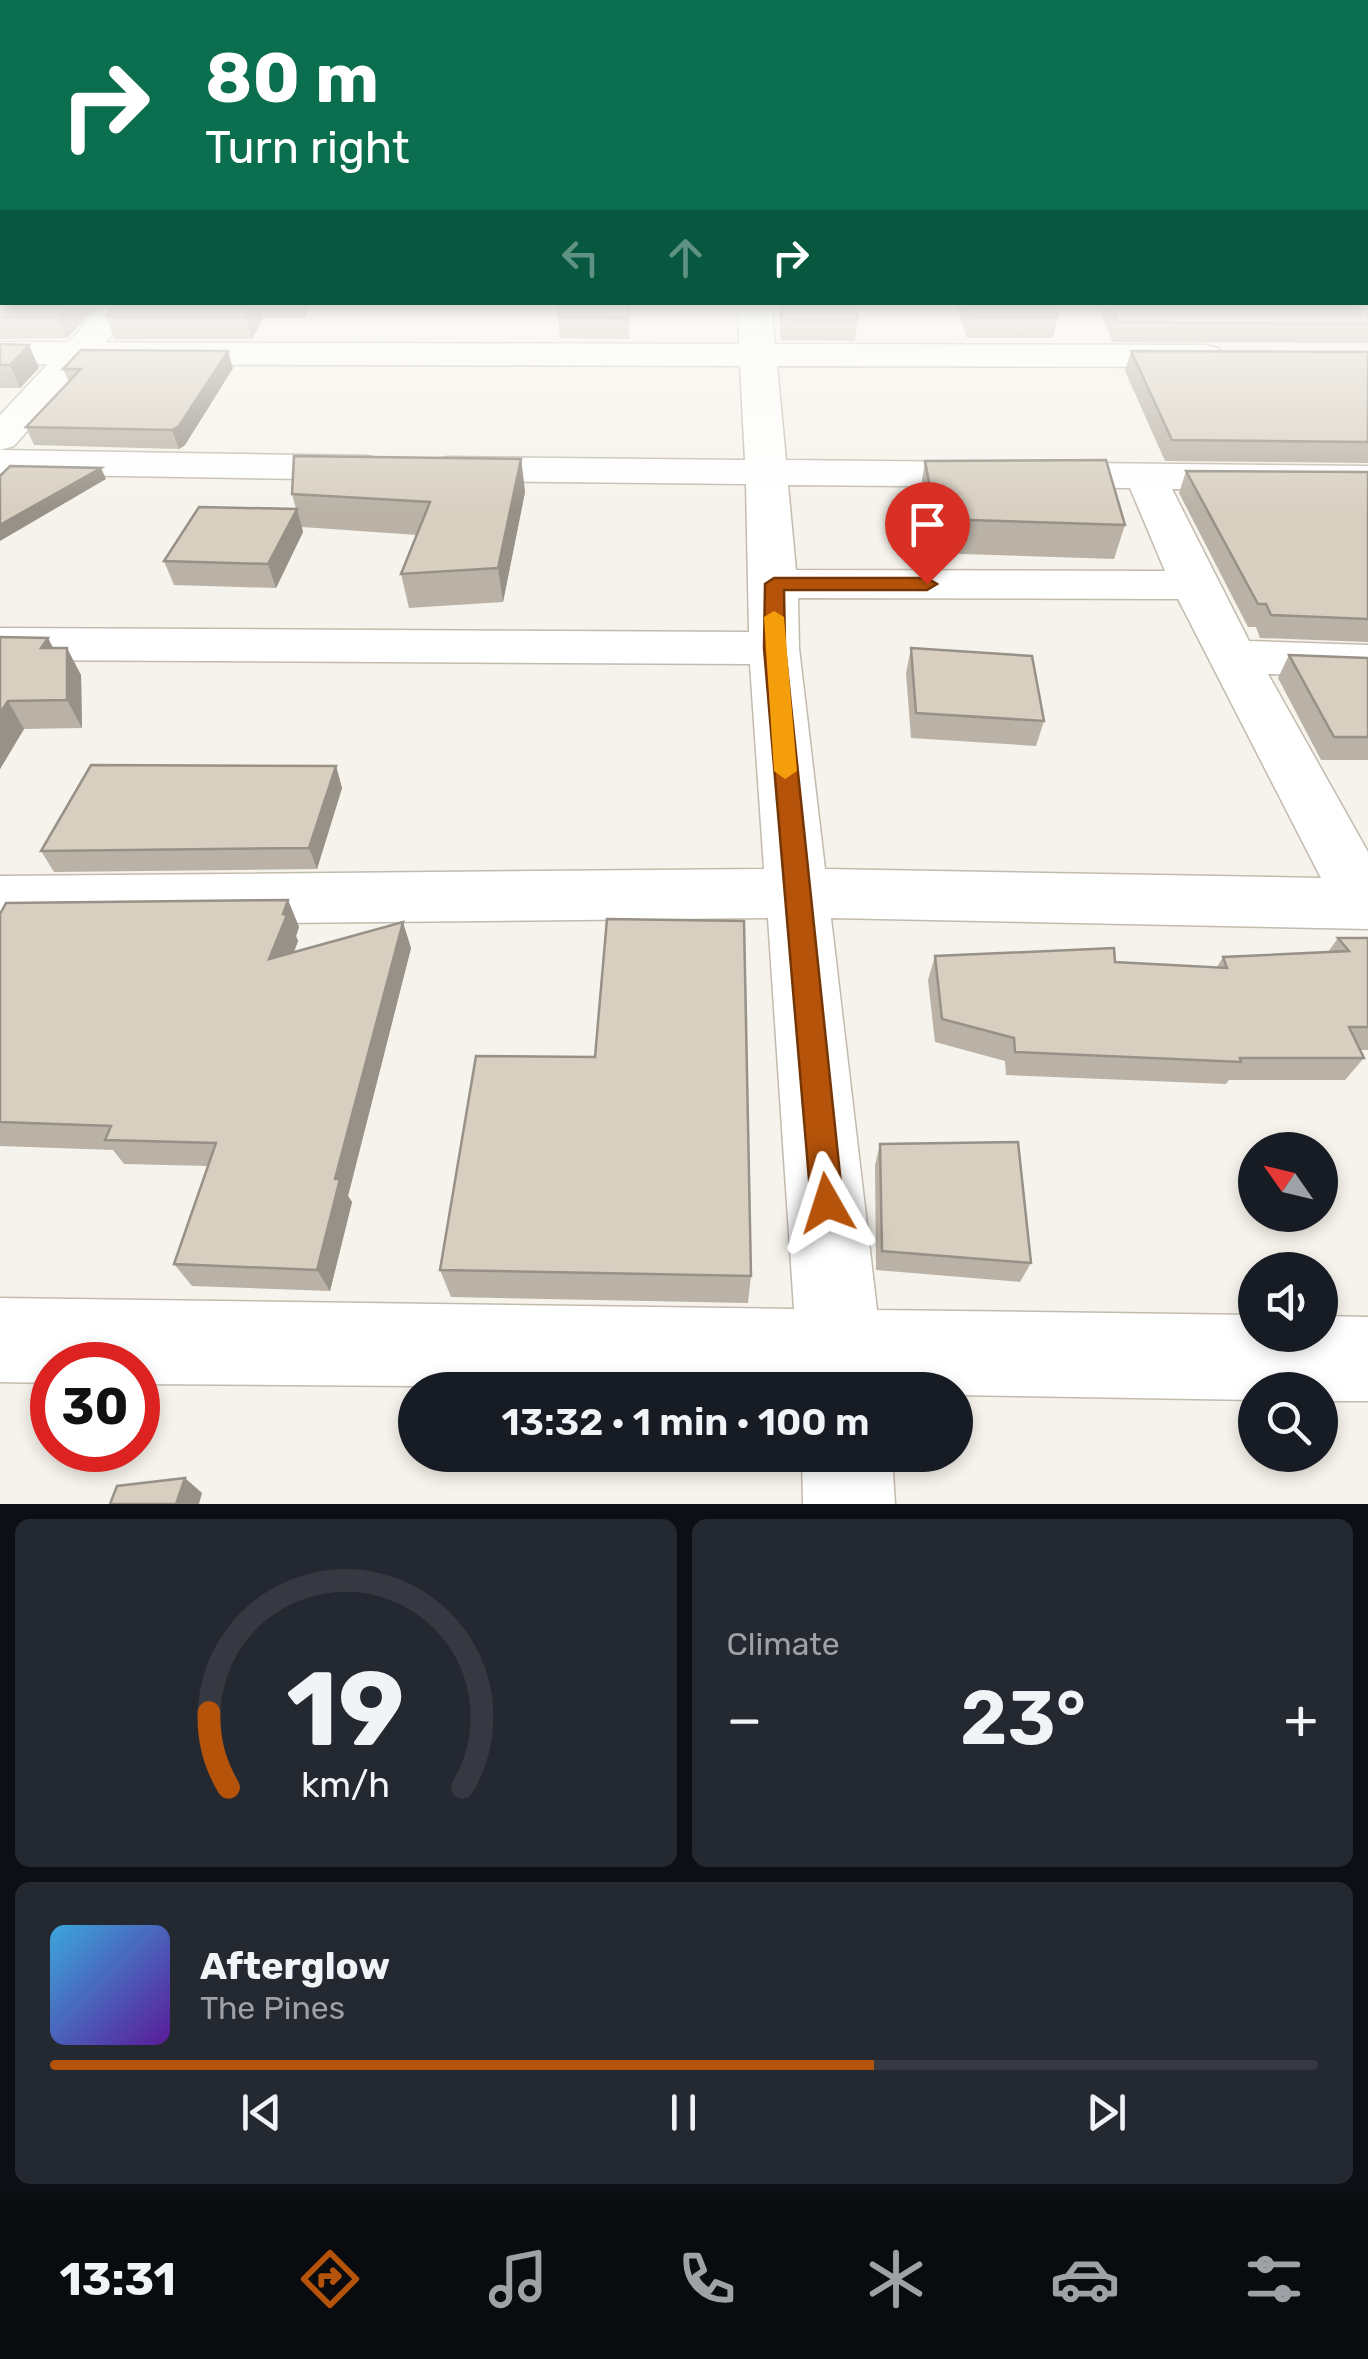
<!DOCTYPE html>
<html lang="en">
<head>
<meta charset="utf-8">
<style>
	:root { --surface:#171b24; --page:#242831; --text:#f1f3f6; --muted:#9ea1a6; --line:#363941; --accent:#b45309 }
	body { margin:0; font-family:Rubik,sans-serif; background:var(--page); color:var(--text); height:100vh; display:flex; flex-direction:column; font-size:38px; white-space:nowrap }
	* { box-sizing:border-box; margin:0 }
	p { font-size:32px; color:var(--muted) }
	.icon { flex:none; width:55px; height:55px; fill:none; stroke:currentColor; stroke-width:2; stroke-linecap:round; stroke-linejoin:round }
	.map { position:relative; height:1504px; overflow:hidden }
	.sheet { display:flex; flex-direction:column; gap:15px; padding:15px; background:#0d0f14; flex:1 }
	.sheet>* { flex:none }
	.guide { position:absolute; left:0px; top:0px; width:1370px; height:305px; box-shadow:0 5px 15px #0003; background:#0b6e4f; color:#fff; overflow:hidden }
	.needle { width:65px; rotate:304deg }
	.buttons { position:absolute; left:1238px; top:1132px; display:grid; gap:20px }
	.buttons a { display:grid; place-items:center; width:100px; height:100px; border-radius:50%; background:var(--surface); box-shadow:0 5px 15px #0003; font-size:50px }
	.speed { position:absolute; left:30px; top:1342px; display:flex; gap:20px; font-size:50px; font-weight:700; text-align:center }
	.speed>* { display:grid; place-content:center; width:130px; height:130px; border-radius:50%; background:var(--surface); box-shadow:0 5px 15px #0003; line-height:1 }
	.speed .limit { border:15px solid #d22; background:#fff; color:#111 }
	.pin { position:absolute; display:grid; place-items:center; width:85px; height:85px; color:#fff; margin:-102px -42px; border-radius:50% 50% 50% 0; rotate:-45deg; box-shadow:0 0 10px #0007 }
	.pin .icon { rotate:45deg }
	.me { position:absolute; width:110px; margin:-55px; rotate:354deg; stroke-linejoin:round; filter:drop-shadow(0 0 8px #0008) }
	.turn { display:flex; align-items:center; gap:35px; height:210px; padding:0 40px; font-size:45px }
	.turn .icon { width:130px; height:130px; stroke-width:2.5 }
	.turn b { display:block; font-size:70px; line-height:85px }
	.lanes { display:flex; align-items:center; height:95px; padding:0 40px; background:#0003; justify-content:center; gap:50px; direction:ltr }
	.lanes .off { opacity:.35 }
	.big { font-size:75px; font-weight:600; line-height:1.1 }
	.sheet .tile { flex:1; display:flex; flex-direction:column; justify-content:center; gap:15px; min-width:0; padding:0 35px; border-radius:15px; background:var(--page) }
	.sheet .dial { align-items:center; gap:0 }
	.dial svg { height:260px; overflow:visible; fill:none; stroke:var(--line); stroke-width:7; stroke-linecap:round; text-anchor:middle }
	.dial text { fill:var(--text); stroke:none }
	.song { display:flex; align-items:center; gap:30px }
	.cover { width:120px; height:120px; border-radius:15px; background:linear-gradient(135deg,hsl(200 70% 55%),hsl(270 70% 35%)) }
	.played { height:10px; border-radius:5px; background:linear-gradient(90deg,var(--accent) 65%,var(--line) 65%) }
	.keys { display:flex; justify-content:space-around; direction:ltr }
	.heat { display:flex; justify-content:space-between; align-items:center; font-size:55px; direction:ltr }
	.sheet .tiles { flex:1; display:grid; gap:15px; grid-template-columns:1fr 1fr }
	.tile:last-child { grid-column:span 2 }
	.trip { position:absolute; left:398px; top:1372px; width:575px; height:100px; border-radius:50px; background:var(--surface); box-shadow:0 5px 15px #0003; font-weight:600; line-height:100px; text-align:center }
	.dock { display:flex; height:160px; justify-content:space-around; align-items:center; background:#090b0e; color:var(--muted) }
	.dock .icon { width:70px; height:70px }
	.dock .on { color:var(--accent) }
	.dock b { font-size:45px; color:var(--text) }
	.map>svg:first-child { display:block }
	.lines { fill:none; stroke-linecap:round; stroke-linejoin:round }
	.minor-casing { stroke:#c2bbae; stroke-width:3 }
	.tertiary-casing { stroke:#c2bbae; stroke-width:3 }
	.minor { fill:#fff; fill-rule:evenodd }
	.tertiary { fill:#fff; fill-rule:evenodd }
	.wall { fill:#bab2a6 }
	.shaded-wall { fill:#979187 }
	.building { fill:#d8cfc1; stroke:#979187; stroke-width:2.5 }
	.route { fill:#b45309; stroke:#753606; stroke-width:2.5 }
	.slow { fill:#f59e0b }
</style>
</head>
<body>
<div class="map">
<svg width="1368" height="1504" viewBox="0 0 1368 1504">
	<rect width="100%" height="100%" fill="#f6f3ec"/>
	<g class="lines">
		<g class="minor-casing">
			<g id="minor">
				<path d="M 738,302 L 771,302 L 775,344 L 1205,345 L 1218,348 L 1223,356 L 1218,364 L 1205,367 L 777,366 L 786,460 L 1368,466 L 1368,490 L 1172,489 L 1249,641 L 1368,645 L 1368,677 L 1268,674 L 1368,852 L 1368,929 L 831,918 L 877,1310 L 1255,1315 L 1255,1335 L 1320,1335 L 1320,1316 L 1368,1317 L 1368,1401 L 1320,1401 L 1320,1390 L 1255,1390 L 1255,1400 L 955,1395 L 955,1390 L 138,1384 L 138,1365 L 52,1365 L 52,1383 L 0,1382 L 0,1298 L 794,1309 L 768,918 L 0,926 L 0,876 L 764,869 L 750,664 L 0,660 L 0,628 L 749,632 L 746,484 L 448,481 L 433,478 L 427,469 L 433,460 L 448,457 L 745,460 L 740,366 L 0,364 L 0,342 L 739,344 ZM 788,485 L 1130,488 L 1165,571 L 796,570 ZM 798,598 L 1178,599 L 1321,878 L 825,869 L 799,648 Z"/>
				<path d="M 0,450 L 367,456 L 382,459 L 388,468 L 382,477 L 367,480 L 0,474 Z"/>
				<path d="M 802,1455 L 892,1455 L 895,1504 L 803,1504 Z"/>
			</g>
		</g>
		<g class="tertiary-casing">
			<path id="tertiary" d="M 106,302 L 141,302 L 14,446 L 0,450 L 0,415 Z"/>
		</g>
		<use href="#minor" class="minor"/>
		<use href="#tertiary" class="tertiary"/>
	</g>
	<g class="wall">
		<path d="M 0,299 L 2,302 L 102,302 L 67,338 L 0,339 Z"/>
		<path d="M 1368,299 L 1368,343 L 1113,342 L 1095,302 L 1368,302 Z"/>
		<path d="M 118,302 L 313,302 L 304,318 L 263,318 L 252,339 L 114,339 L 106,316 Z"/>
		<path d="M 630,302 L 629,339 L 560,338 L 558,317 Z"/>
		<path d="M 778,302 L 854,302 L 858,320 L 855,341 L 781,340 Z"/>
		<path d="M 955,302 L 1054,302 L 1058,317 L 1053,338 L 967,338 Z"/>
		<path d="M 0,344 L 39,368 L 20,388 L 0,388 Z"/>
		<path d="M 1131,351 L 1368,352 L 1368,463 L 1165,461 L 1125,371 Z"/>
		<path d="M 233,368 L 185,445 L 179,449 L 34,445 L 26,427 L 69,382 L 63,369 Z"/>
		<path d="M 521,459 L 525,492 L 503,602 L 409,608 L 401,574 L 417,535 L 302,527 L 303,532 L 276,588 L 174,585 L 164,561 L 296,509 L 292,494 Z"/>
		<path d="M 925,461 L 1125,525 L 1114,559 L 930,553 L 920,494 Z"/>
		<path d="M 1186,471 L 1368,472 L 1368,642 L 1260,638 L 1256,627 L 1248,627 L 1179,493 Z"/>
		<path d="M 0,637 L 53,648 L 81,675 L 82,728 L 24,729 L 0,769 Z"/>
		<path d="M 911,648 L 1044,721 L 1036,746 L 911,738 L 906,673 Z"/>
		<path d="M 1289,655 L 1368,658 L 1368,760 L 1321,760 L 1278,678 Z"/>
		<path d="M 336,766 L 342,788 L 317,869 L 54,872 L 41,851 Z"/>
		<path d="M 288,900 L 299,927 L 296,936 L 298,941 L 294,952 L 411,948 L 348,1196 L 352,1202 L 330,1291 L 192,1286 L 174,1264 L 208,1166 L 124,1164 L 113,1150 L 0,1146 L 0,914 Z"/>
		<path d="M 1338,938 L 1368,938 L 1368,1050 L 1360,1050 L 1364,1058 L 1345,1080 L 1229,1080 L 1226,1084 L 1006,1075 L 1005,1061 L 935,1042 L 928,980 L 935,956 L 1115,962 L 1217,967 L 1223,957 L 1328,952 Z"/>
		<path d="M 595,1057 L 751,1276 L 748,1303 L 451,1297 L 440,1270 Z"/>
		<path d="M 880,1144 L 1031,1263 L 1020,1282 L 876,1270 L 875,1165 Z"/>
	</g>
	<g class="shaded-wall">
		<path d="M 72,302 L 102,302 L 67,338 L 58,316 Z"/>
		<path d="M 253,302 L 259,302 L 263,318 L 252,339 L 245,317 Z"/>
		<path d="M 300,302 L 313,302 L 304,318 Z"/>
		<path d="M 29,345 L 39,368 L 20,388 L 10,365 Z"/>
		<path d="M 228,351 L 233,368 L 185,445 L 179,449 L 172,430 Z"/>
		<path d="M 521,459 L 525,492 L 503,602 L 498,568 Z"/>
		<path d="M 101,468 L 106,479 L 0,541 L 0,525 Z"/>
		<path d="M 297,509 L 303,532 L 276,588 L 268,564 Z"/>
		<path d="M 48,638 L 62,665 L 41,648 Z"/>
		<path d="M 67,648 L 81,675 L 82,728 L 67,700 Z"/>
		<path d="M 8,701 L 24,729 L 0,769 L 0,713 Z"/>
		<path d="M 336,766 L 342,788 L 317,869 L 309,848 Z"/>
		<path d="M 288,900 L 299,927 L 296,936 L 298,941 L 281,985 L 269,959 Z"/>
		<path d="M 403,922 L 411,948 L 348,1196 L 352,1202 L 330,1291 L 317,1270 L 335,1179 Z"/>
		<path d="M 185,1478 L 202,1493 L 199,1504 L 176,1504 Z"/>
	</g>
	<g class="building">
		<path d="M 0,299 L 2,299 L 2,302 L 72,302 L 58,316 L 0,317 Z"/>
		<path d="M 1368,299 L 1368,324 L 1118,322 L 1109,302 L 1368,302 Z"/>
		<path d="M 118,302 L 253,302 L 245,317 L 106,316 Z"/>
		<path d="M 561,302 L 628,302 L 628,318 L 558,317 Z"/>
		<path d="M 781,302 L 854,302 L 858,320 L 782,319 Z"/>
		<path d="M 966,302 L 1054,302 L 1058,317 L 971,316 Z"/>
		<path d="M 0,344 L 29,345 L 10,365 L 0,365 Z"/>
		<path d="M 81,350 L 228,351 L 179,426 L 172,430 L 26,427 L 81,369 L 63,369 Z"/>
		<path d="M 1131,351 L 1368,352 L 1368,442 L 1172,440 Z"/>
		<path d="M 294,456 L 521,459 L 498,568 L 401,574 L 430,502 L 292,494 Z"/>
		<path d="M 1106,460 L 1125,525 L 936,519 L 925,461 Z"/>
		<path d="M 10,466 L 101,468 L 0,525 L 0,476 Z"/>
		<path d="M 1186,471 L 1368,472 L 1368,619 L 1271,615 L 1266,604 L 1258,604 Z"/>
		<path d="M 199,507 L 297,509 L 268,564 L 164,561 Z"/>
		<path d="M 0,637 L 48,638 L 41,648 L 67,648 L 67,700 L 8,701 L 0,713 Z"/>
		<path d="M 911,648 L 1032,656 L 1044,721 L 916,713 Z"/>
		<path d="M 1289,655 L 1368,658 L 1368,737 L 1334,737 Z"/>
		<path d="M 91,765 L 336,766 L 309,848 L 41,851 Z"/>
		<path d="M 288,900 L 283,914 L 287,915 L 269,959 L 403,922 L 335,1179 L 340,1179 L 317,1270 L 174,1264 L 216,1143 L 105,1140 L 111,1126 L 0,1122 L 0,914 L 6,903 Z"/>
		<path d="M 607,919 L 744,921 L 751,1276 L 440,1270 L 476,1056 L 595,1057 Z"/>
		<path d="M 1338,938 L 1368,938 L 1368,1027 L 1349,1027 L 1364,1058 L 1240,1058 L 1241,1062 L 1015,1052 L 1014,1038 L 942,1019 L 935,956 L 1114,948 L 1115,962 L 1227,968 L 1223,957 L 1349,951 Z"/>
		<path d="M 1018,1142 L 1031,1263 L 882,1251 L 880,1144 Z"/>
		<path d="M 185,1478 L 176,1504 L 110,1504 L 117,1486 Z"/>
	</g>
	<linearGradient id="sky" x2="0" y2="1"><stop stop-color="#8fc1ec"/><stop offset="0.59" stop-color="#fbfaf6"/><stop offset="1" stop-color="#fbfaf6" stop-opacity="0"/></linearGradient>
	<rect width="1368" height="510" fill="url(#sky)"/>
	<path class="route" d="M 774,578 L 927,578 L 937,584 L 927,590 L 784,590 L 785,648 L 843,1203 L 838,1214 L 827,1219 L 816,1214 L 811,1203 L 764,648 L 765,584 Z"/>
	<path class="slow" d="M 774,611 L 784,617 L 797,771 L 785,779 L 774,771 L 764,617 Z"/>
</svg>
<div class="buttons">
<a><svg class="needle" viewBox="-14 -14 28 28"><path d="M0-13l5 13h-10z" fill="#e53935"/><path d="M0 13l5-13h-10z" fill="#9ea1a6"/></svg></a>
<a><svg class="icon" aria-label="sound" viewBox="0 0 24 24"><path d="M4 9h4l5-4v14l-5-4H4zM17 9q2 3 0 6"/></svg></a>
<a><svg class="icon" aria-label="search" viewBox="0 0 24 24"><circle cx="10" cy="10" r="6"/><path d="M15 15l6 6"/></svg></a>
</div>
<div class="speed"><div class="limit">30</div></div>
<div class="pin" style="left:927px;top:584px;background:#d93025"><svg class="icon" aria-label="arrive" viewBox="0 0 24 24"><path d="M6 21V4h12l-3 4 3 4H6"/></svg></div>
<svg class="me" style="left:827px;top:1203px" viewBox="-20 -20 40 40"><path d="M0-17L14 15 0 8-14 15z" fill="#b45309" stroke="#fff" stroke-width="4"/></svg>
<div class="trip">13:32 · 1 min · 100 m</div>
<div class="guide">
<div class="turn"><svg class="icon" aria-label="right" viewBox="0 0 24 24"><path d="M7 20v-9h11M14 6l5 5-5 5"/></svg><div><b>80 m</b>Turn right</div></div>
<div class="lanes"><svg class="icon off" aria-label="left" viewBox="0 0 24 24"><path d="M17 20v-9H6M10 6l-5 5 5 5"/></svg><svg class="icon off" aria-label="ahead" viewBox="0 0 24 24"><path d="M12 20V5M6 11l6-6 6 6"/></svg><svg class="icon" aria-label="right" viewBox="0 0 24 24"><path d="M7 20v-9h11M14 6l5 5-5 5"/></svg></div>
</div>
</div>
<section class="sheet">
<div class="tiles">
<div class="tile dial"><svg viewBox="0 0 100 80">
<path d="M14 69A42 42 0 1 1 86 69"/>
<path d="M14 69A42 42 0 0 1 8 46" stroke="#b45309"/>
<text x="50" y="56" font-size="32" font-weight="700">19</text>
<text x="50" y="72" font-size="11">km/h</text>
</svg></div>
<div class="tile"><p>Climate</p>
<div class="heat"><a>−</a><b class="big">23°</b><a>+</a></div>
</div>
<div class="tile">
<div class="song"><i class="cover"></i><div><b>Afterglow</b><p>The Pines</p></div></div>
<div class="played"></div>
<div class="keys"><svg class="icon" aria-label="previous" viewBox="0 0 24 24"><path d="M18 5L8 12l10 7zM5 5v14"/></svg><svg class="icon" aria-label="pause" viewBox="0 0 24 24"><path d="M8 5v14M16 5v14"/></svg><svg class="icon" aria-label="next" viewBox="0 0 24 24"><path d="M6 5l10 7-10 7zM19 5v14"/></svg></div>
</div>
</div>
</section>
<nav class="dock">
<b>13:31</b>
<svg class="icon on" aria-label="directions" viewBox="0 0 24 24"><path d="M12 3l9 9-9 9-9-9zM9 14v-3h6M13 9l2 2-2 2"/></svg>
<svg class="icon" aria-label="music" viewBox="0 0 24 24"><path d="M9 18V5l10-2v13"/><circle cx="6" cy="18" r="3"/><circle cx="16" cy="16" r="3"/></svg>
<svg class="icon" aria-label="phone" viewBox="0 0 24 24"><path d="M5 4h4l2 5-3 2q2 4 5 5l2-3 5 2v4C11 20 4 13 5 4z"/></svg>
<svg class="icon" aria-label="climate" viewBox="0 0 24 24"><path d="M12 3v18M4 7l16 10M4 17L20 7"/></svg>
<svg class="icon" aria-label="car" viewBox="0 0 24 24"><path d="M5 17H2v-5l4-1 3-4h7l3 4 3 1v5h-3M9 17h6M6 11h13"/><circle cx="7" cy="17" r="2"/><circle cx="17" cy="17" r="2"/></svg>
<svg class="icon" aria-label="filters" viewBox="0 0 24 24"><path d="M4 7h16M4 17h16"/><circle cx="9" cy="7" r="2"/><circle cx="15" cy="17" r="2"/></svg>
</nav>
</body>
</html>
